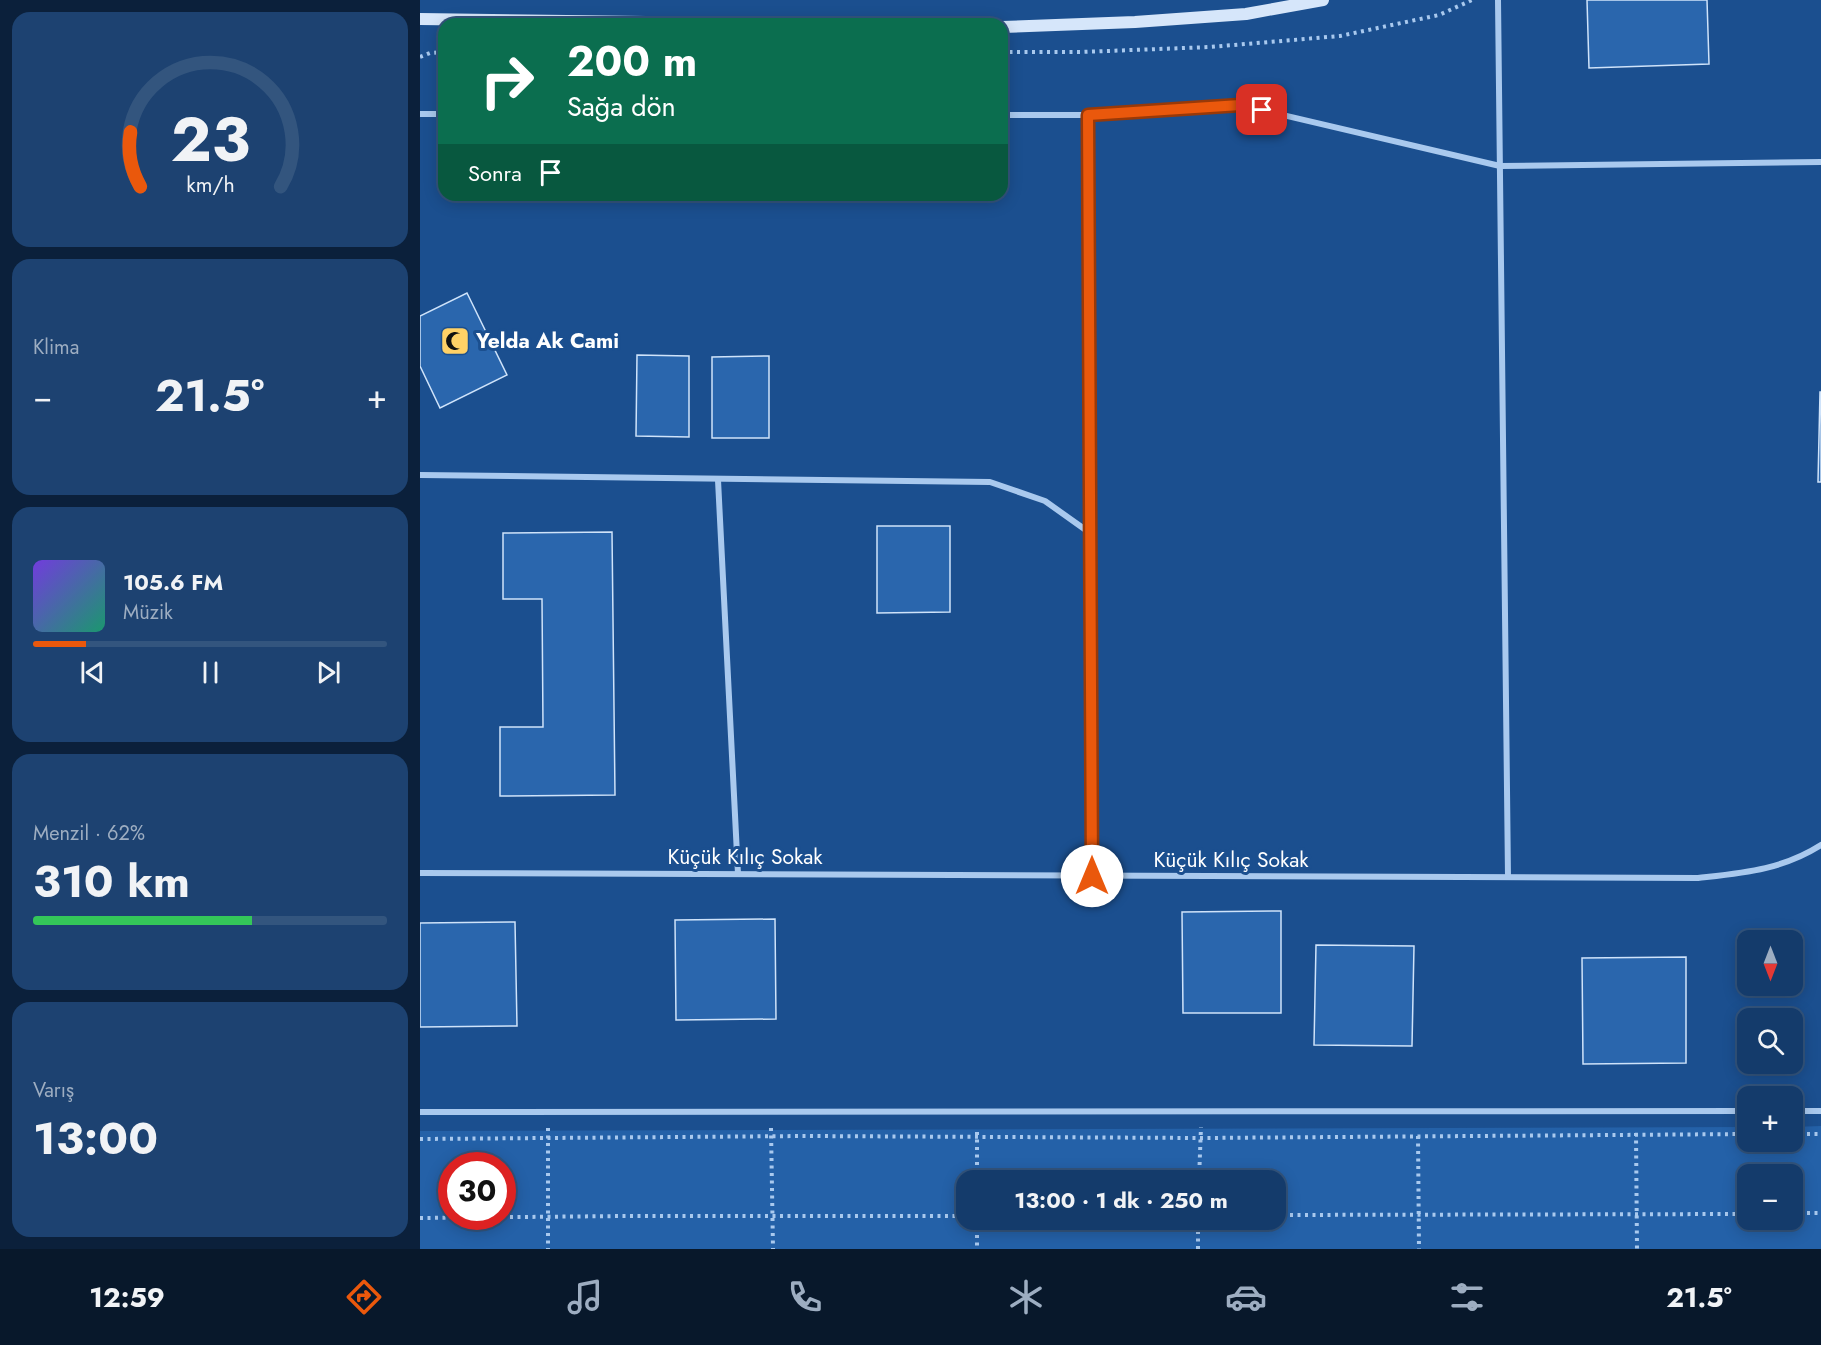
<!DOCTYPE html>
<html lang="tr">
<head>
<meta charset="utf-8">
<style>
	:root { --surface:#143b6b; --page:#1d4271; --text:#f1f3f6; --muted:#9dadc1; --line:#33557e; --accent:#ea580c }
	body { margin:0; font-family:Jost,sans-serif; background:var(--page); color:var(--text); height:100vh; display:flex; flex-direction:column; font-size:22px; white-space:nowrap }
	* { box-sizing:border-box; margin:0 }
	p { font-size:20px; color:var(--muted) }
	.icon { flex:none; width:33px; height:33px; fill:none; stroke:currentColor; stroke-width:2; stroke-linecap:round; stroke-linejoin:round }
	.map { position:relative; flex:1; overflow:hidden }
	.side { display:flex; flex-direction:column; gap:12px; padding:12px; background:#0b203b; width:420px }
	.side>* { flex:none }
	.top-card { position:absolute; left:18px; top:18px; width:570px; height:183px; border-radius:18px; box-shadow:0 3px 15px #0003,0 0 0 2px var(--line); background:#0b6e4f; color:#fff; overflow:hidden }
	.needle { width:39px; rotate:180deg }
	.tools { position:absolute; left:1317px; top:930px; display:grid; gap:12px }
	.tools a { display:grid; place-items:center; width:66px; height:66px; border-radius:12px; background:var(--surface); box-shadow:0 3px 15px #0003,0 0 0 2px var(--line); font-size:30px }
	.speed { position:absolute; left:18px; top:1152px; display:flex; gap:12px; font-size:30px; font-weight:700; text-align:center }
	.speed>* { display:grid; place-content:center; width:78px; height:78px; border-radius:50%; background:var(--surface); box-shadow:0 3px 15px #0003,0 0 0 2px var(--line); line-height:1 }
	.speed .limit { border:9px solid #d22; background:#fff; color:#111 }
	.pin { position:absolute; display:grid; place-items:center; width:51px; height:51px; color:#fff; margin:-26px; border-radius:12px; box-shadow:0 3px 9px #0006 }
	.me { position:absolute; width:66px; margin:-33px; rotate:0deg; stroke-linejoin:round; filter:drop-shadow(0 0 4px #0008) }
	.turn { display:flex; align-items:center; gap:21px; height:126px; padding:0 30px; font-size:27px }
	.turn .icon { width:78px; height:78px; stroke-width:2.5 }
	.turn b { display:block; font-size:42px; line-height:51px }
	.then { display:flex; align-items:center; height:57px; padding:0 30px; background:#0003; gap:12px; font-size:22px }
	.big { font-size:45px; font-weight:700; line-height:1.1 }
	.side .widget { flex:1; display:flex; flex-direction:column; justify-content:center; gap:9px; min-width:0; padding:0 21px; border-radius:18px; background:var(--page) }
	.side .dial { align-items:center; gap:0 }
	.dial svg { height:156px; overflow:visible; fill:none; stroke:var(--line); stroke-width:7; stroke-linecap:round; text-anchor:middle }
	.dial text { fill:var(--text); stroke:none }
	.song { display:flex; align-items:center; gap:18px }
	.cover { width:72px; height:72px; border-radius:9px; background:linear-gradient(135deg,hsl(260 70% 55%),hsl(160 70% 35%)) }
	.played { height:6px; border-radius:3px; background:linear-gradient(90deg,var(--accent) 15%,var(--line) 15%) }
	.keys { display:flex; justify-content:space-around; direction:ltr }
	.heat { display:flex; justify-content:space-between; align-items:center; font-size:33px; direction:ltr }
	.charge { height:9px; border-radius:4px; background:linear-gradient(90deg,#34c759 62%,var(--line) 0) }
	.trip { position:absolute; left:536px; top:1170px; width:330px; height:60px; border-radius:18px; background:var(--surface); box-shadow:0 3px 15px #0003,0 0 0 2px var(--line); font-weight:700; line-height:60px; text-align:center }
	.dock { display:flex; height:96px; justify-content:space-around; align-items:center; background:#08182b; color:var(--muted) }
	.dock .icon { width:42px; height:42px }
	.dock .on { color:var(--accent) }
	.dock b { font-size:27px; color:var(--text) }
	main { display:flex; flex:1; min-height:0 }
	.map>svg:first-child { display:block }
	.green { fill:#2461a8; fill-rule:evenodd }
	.building { fill:#2a66ad; stroke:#cfe3fa; stroke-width:1.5 }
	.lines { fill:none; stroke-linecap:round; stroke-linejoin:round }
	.path { stroke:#a9c9ee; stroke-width:4; stroke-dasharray:3 4.5; stroke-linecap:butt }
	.minor { stroke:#a9c9ee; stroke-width:6 }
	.secondary { stroke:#d6e6fa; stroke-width:12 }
	.route-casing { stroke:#983908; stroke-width:15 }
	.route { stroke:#ea580c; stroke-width:10 }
	.labels { text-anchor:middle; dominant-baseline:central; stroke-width:6; stroke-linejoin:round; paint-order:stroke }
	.poi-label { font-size:21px; font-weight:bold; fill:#fff; stroke:#1b4f8f; text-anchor:start }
	.street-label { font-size:21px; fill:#fff; stroke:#1b4f8f }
</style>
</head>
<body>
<main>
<section class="side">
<div class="widget dial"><svg viewBox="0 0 100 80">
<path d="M14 69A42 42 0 1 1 86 69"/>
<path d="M14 69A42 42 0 0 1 9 41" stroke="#ea580c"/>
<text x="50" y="56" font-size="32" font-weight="700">23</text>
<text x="50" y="72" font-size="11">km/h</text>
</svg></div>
<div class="widget"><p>Klima</p>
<div class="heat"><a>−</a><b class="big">21.5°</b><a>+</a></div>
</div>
<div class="widget">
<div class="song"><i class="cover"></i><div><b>105.6 FM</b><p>Müzik</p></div></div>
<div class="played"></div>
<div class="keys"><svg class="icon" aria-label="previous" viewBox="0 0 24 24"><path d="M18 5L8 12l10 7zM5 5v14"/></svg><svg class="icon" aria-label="pause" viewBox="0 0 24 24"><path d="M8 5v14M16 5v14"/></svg><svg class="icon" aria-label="next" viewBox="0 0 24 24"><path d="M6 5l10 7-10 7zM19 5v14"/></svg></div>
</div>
<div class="widget"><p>Menzil · 62%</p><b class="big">310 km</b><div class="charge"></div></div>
<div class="widget"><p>Varış</p><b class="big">13:00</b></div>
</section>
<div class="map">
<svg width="1401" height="1249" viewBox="0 0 1401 1249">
	<rect width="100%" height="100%" fill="#1b4f8f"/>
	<path class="green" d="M 1401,1126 L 1401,1249 L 0,1249 L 0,1131 L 1327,1127 L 1328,1142 L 1372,1142 L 1373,1127 ZM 32,1166 L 82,1166 L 82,1216 L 32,1216 ZM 1328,1174 L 1372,1174 L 1372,1220 L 1328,1220 ZM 546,1180 L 855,1180 L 855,1220 L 546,1220 Z"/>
	<g class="building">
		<path d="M 1167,0 L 1287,0 L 1289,64 L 1169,68 Z"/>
		<path d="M 47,293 L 87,375 L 20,408 L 0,366 L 0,316 Z"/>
		<path d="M 217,355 L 269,356 L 269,437 L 216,436 Z"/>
		<path d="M 349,356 L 349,438 L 292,438 L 292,357 Z"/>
		<path d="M 1400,392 L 1401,392 L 1401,482 L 1398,482 Z"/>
		<path d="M 457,526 L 530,526 L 530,612 L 457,613 Z"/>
		<path d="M 192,532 L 195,795 L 80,796 L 80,727 L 123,727 L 122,599 L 83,599 L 83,533 Z"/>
		<path d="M 861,911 L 861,1013 L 763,1013 L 762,912 Z"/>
		<path d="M 355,919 L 356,1019 L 256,1020 L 255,920 Z"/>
		<path d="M 95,922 L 97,1026 L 0,1027 L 0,923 Z"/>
		<path d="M 896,945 L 994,946 L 992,1046 L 894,1045 Z"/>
		<path d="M 1266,957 L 1266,1063 L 1163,1064 L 1162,958 Z"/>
	</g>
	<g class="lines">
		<g class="path">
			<path d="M 582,52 L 661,52 L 790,47 L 920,36 L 1019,15 L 1052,0"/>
			<path d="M 0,57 L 10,53 L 24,52"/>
			<path d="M 128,1128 L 128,1249"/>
			<path d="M 351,1128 L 353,1249"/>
			<path d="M 1216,1133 L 1217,1249"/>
			<path d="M 1372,1134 L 1401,1134"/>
			<path d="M 998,1136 L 999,1249"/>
			<path d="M 0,1139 L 385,1136 L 781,1138 L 1328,1134"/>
			<path d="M 557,1180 L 557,1128"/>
			<path d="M 779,1180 L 781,1127"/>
			<path d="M 1372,1213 L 1401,1213"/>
			<path d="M 855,1215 L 1328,1214"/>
			<path d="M 0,1218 L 205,1216 L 546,1216"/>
			<path d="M 557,1220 L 557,1249"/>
			<path d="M 778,1249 L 778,1220"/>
		</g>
		<g class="minor">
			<path d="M 1078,0 L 1088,877"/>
			<path d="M 0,114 L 24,114"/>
			<path d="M 582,115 L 668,115 L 820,105 L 1080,166 L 1401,162"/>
			<path d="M 668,115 L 672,876"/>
			<path d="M 0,475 L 570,482 L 625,501 L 670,533"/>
			<path d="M 298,480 L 318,874"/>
			<path d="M 0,873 L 1278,878 C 1322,873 1362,870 1401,845"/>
			<path d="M 1372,1111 L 1401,1111"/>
			<path d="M 0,1112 L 1328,1111"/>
		</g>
		<g class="secondary">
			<path d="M 0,19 L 383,24"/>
			<path d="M 582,27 L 715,22 L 826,14 L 903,0"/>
		</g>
	</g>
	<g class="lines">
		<g class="route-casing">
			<path id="route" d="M 672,876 L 668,115 L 820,105 L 842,110"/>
		</g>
		<use href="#route" class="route"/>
	</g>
	<defs>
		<g id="mosque-square" transform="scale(1.5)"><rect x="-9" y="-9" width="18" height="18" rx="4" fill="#ffd166" stroke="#1b4f8f"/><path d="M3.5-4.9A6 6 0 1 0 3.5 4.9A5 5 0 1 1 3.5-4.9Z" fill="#111"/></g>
	</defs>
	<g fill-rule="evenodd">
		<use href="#mosque-square" x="35" y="341"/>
	</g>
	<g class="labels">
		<g class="poi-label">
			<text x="56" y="341">Yelda Ak Cami</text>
		</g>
		<g class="street-label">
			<text x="325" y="857">Küçük Kılıç Sokak</text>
			<text x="811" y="860">Küçük Kılıç Sokak</text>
		</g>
	</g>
</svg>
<div class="tools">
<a><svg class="needle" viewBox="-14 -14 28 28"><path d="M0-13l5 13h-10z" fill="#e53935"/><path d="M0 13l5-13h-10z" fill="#9dadc1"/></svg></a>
<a><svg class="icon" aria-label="search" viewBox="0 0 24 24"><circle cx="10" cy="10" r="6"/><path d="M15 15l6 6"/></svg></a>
<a>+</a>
<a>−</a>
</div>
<div class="speed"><div class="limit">30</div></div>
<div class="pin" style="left:842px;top:110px;background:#d93025"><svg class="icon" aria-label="arrive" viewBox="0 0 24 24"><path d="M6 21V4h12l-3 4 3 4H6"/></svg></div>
<svg class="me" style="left:672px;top:876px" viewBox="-20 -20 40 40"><circle r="19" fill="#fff"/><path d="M0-13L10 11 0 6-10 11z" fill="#ea580c"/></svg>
<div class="trip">13:00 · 1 dk · 250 m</div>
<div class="top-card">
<div class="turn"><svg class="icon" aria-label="right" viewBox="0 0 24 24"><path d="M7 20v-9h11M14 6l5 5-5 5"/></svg><div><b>200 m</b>Sağa dön</div></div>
<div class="then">Sonra<svg class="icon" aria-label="arrive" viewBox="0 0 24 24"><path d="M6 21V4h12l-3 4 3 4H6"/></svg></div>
</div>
</div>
</main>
<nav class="dock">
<b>12:59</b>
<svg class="icon on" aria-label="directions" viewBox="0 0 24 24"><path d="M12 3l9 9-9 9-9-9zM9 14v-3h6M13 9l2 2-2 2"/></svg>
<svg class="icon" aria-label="music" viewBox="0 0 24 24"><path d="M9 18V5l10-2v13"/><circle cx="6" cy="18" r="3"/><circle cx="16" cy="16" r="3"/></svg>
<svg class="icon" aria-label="phone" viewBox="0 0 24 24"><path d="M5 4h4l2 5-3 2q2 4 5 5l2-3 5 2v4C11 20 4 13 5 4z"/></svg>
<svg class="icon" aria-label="climate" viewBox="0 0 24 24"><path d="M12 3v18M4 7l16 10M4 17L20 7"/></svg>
<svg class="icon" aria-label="car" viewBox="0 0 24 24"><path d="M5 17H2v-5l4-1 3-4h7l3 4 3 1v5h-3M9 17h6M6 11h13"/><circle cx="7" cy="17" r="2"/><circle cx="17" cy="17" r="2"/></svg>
<svg class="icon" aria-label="filters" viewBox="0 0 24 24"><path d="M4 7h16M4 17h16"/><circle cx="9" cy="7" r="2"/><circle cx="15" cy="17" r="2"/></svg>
<b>21.5°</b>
</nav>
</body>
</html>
